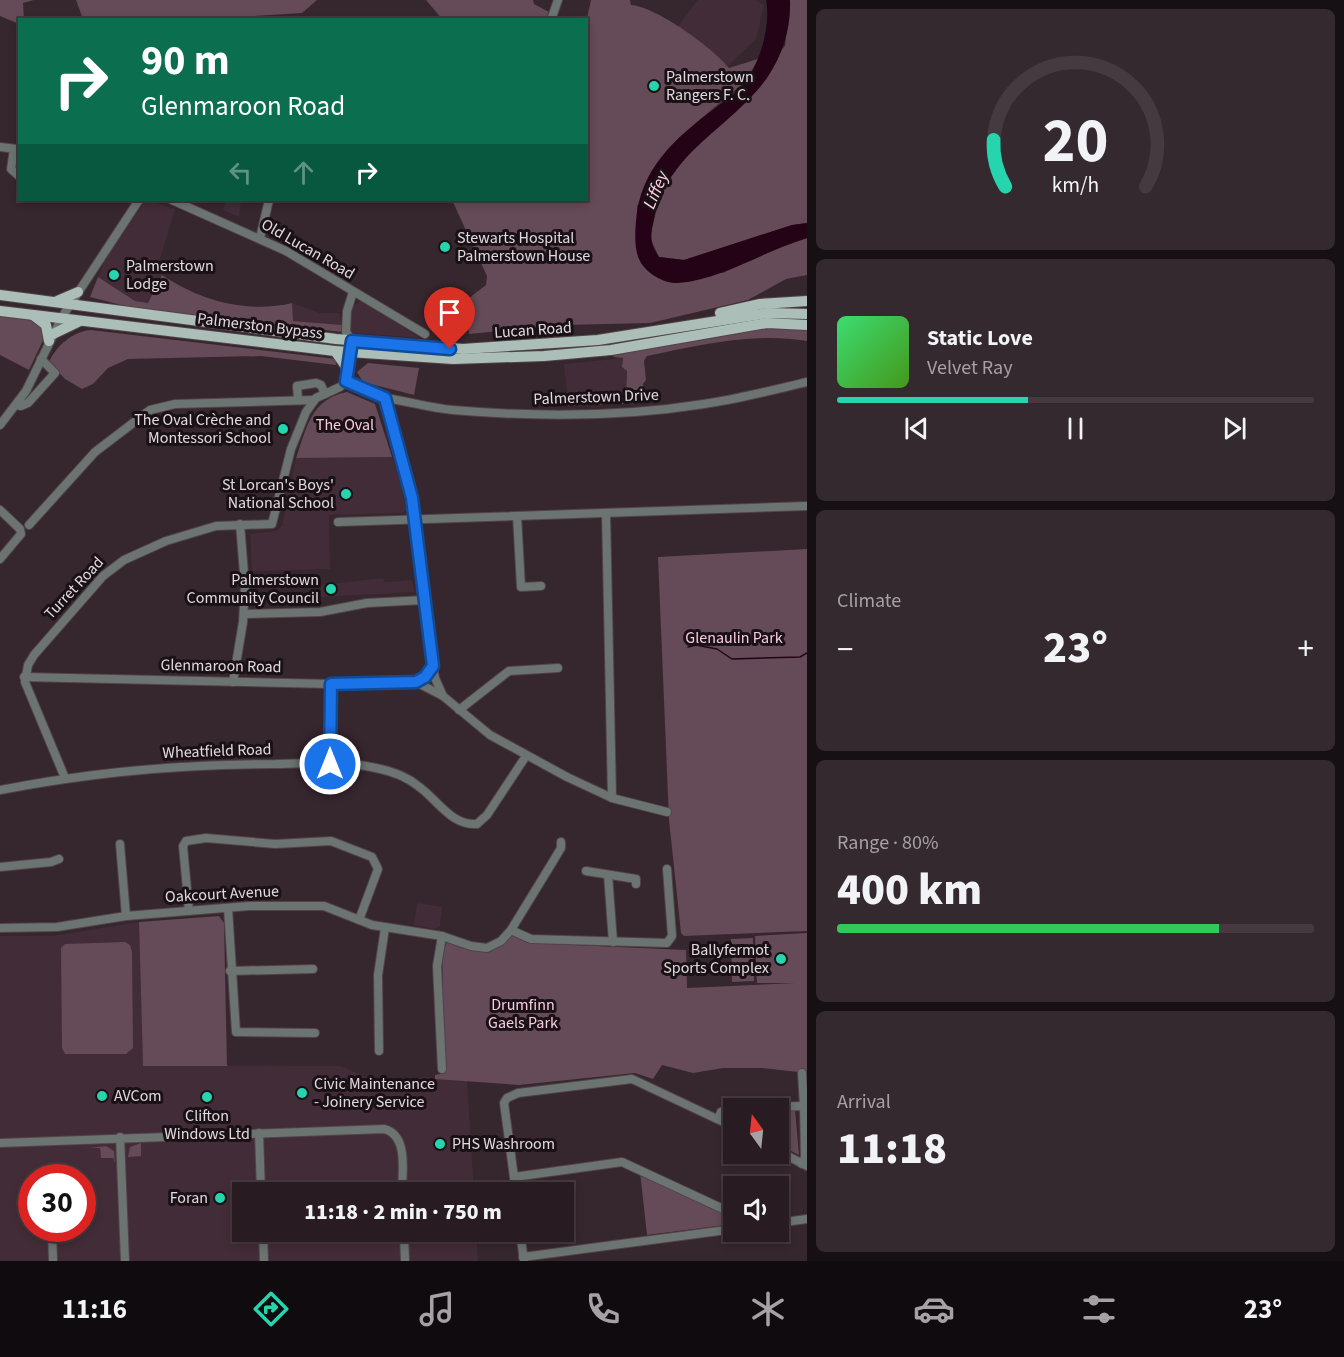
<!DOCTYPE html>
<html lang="en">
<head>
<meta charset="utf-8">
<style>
	:root { --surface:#281c22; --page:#34292f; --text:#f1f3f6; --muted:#a5a1a5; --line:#443a40; --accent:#26d5ae }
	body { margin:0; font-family:"Source Sans 3",sans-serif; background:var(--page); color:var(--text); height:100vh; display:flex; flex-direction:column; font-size:22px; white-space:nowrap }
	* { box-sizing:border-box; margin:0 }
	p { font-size:20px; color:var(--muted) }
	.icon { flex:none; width:33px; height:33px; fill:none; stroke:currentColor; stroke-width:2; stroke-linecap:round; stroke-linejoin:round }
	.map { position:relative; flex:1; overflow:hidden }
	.details { display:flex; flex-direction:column; gap:9px; padding:9px; background:#160f13; width:537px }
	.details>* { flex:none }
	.hud { position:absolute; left:18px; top:18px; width:570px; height:183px; border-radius:0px; box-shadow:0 3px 9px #0003,0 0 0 2px var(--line); background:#0b6e4f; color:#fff; overflow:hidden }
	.needle { width:39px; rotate:345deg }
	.buttons { position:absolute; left:723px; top:1098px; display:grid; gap:12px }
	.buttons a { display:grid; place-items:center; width:66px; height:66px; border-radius:0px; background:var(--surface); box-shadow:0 3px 9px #0003,0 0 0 2px var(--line); font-size:30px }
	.speed { position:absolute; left:18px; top:1164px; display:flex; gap:12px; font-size:30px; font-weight:700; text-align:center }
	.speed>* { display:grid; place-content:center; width:78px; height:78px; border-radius:50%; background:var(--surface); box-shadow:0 3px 9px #0003,0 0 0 2px var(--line); line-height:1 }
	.speed .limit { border:9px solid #d22; background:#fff; color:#111 }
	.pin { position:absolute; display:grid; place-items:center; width:51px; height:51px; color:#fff; margin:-62px -26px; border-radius:50% 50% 50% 0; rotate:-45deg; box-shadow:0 0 6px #0007 }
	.pin .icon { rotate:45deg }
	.me { position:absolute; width:66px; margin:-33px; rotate:0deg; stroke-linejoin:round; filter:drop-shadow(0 0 4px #0008) }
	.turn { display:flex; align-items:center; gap:21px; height:126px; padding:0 24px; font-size:27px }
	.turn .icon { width:78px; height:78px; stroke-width:2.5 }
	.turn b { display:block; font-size:42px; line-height:51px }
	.lanes { display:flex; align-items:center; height:57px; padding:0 24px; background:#0003; justify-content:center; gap:30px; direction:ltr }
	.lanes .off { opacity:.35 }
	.big { font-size:45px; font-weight:800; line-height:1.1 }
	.details .card { flex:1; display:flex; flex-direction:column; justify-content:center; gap:9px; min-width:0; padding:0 21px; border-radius:9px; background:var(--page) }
	.details .dial { align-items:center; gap:0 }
	.dial svg { height:156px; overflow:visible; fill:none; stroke:var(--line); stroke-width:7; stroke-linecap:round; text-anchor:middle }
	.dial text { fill:var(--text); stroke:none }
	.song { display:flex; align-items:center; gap:18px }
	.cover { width:72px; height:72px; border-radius:9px; background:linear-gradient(135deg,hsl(140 70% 55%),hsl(100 70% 35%)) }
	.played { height:6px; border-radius:3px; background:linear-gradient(90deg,var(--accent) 40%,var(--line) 40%) }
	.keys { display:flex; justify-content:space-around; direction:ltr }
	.heat { display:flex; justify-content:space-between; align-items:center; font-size:33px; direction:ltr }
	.charge { height:9px; border-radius:4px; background:linear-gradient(90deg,#34c759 80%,var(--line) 0) }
	.trip { position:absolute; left:232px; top:1182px; width:342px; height:60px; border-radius:0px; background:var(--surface); box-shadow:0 3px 9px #0003,0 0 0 2px var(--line); font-weight:800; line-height:60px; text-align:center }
	.dock { display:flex; height:96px; justify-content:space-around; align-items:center; background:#100b0e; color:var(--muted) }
	.dock .icon { width:42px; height:42px }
	.dock .active { color:var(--accent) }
	.dock b { font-size:27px; color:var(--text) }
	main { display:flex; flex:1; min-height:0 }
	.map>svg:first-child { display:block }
	.built { fill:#422c37; fill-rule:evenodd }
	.green { fill:#654a57 }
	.water { fill:#250316 }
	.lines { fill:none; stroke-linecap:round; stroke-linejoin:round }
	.stream { stroke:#250316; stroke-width:1.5 }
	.minor-casing { stroke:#524349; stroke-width:10 }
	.major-casing { stroke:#524349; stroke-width:12 }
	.minor { stroke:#6b7471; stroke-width:8 }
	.major { stroke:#abbeb7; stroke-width:10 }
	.route-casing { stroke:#114b97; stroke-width:15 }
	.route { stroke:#1a73e8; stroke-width:10 }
	.poi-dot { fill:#26d5ae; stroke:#191115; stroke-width:2 }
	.labels { text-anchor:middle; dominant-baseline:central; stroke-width:6; stroke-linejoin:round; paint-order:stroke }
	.poi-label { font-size:16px; fill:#e3d9dd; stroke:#191115; text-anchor:start }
	.street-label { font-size:16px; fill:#e3d9dd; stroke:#191115 }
	.park-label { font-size:16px; fill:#f9cce0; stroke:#191115 }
	.water-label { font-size:18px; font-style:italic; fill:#fdd0e4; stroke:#191115 }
</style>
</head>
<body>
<main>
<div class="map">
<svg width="807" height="1261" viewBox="0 0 807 1261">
	<rect width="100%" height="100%" fill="#36262d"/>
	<g class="built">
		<path d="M 698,0 L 755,0 L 764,5 L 756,39 L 728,66 L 678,26 Z"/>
		<path d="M 146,200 L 175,209 L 156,272 L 162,275 L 148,303 L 135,301 L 98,277 L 104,262 Z"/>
		<path d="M 227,200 L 241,200 L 239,217 L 223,210 Z"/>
		<path d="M 361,301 L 365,302 L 420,338 L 354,333 L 351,330 L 351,313 L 354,305 Z"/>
		<path d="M 292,303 L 320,313 L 339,313 L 342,325 L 292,321 Z"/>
		<path d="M 624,358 L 622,361 L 622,367 L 627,370 L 626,397 L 570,399 L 567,393 L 564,364 Z"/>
		<path d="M 392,457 L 401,484 L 406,510 L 403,513 L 329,515 L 330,569 L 252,571 L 250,534 L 276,531 L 282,526 L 296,458 Z"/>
		<path d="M 383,578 L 385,582 L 412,580 L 415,592 L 321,597 L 321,585 Z"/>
		<path d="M 417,903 L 442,907 L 440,926 L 435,929 L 414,925 Z"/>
		<path d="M 139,922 L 143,1065 L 340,1066 L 382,1083 L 396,1083 L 422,1077 L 467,1080 L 474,1192 L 243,1192 L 243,1232 L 476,1232 L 478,1261 L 0,1261 L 0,936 L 52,936 ZM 32,1178 L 82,1178 L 82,1228 L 32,1228 Z"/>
	</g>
	<g class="green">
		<path d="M 0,0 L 34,0 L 23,3 L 24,19 L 20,20 L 19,24 L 0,16 Z"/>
		<path d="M 76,0 L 317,0 L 302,13 L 193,20 L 83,19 Z"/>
		<path d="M 426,0 L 533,0 L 534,4 L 549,12 L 546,19 L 442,19 Z"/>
		<path d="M 591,0 L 630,0 L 631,5 C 657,7 713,48 729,68 L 758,59 L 746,81 L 697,122 L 637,206 L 638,257 L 723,273 L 752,258 L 807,238 L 807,275 L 786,279 L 748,300 L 650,323 L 563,325 L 469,334 L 467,317 L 460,305 L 486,285 L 487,276 L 452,200 L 586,200 L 586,23 Z"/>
		<path d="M 790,0 L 807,0 L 807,223 L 792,225 L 684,260 L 659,257 L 650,238 L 659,198 L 674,170 L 785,46 Z"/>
		<path d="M 162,275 C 199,300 247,314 292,303 L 293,321 L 342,325 L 342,332 L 133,308 L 90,297 L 98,277 L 135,301 L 148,303 Z"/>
		<path d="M 0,316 L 35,320 L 47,332 L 29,370 L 0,355 Z"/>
		<path d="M 768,326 L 807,329 L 807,341 C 753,332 700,345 647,356 L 644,361 L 646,380 L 643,384 L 643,403 L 567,406 L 570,399 L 626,397 L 627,371 L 622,367 L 623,358 L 613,357 L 619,351 Z"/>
		<path d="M 91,330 L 336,359 L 336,365 L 261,356 L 128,359 L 108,368 L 93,384 L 82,389 L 65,379 L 49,362 C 56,346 73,331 91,330 Z"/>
		<path d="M 368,363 L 419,368 L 414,395 L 363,382 L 357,372 Z"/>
		<path d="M 347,392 L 375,404 L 392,457 L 296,458 C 307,427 311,399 347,392 Z"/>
		<path d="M 807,549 L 807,931 L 684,936 L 681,933 L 669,820 L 658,557 Z"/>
		<path d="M 219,916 L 224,923 L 227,1066 L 143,1066 L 139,922 Z"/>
		<path d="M 807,933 L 807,1073 L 761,1068 L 723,1068 L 693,1073 L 662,1065 L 653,1079 L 635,1073 L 519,1085 L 435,1079 L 435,1075 L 445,1073 L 442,954 L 447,942 C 469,950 497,958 511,935 L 529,943 L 686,950 L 687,988 L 795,983 L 757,983 L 755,936 Z"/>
		<path d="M 753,938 L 754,981 L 732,982 L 731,939 Z"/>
		<path d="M 125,942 L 130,945 L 132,952 L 133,1048 L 126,1054 L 65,1054 L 62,1048 L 61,948 L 65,944 Z"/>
		<path d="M 778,1110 L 795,1110 L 799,1155 L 779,1145 Z"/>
		<path d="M 141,1143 L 141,1156 L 128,1157 L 130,1147 Z"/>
		<path d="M 106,1146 L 114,1151 L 115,1163 L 113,1158 L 101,1158 L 100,1148 L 89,1148 Z"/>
		<path d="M 640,1172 L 733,1219 L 733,1224 L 647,1235 Z"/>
	</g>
	<path class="water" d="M 766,0 L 790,0 C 791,29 783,54 767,78 C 730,129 672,149 655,214 C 651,233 648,241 659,257 L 684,260 L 792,225 L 807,223 L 807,238 C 763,251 724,279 678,283 C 664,284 646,273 640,261 C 634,250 635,233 636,221 C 640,169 675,138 714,109 C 725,101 741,90 748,79 C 761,58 771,24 766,0 Z"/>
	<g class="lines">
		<path class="stream" d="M 688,647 L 696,645 L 717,649 L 732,659 L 800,657 L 807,653"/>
		<g class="minor-casing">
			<g id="minor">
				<path d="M 551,20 L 558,0"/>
				<path d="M 0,147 L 17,149"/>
				<path d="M 14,149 L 11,169 L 20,177"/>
				<path d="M 172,200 L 286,251 L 425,334"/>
				<path d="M 260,238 L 269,200"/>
				<path d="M 348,372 L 352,341 L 346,332 L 347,311 L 353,292"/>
				<path d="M 385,398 C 407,401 430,408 453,410 C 535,417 622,417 704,404 C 739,399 773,390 807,382"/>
				<path d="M 298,399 L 297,386 L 316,383 L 321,385 L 325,394"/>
				<path d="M 17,405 L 21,406 L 28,403 L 55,373 L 41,359"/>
				<path d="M 0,425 L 26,391 L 62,317 L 139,200"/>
				<path d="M 0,510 L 20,529 L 21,534 L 0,559"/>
				<path d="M 606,513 L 612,798"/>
				<path d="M 517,516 L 521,587 L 541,586"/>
				<path d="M 338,522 L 807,506"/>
				<path d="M 29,525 L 95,452 L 150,410 L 175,404 L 314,400"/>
				<path d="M 244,614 L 320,612 L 367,603 L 424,600"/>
				<path d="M 24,677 L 331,684 L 416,682 L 443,696 L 490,735 L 567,777 L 612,798 L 667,812"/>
				<path d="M 233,682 L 243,622 L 245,586 L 240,524"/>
				<path d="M 416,682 L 425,677 L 433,666"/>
				<path d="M 459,710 L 509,671 L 558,668"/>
				<path d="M 330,763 L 331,684"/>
				<path d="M 65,778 L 25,682 L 28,665 L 34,655 L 103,576 L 124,560 L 166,541 L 216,526 L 272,524 L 291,449 L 306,412 L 316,398 L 340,387 L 346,381 L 354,387 L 383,397 L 413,498 L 430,651 L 435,678 L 443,696"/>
				<path d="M 0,790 C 92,772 183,764 276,764 C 309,763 344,761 376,768 C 391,771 406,776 418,786 C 437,799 451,826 477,824 L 487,815 L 526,756"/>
				<path d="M 120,844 L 126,916"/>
				<path d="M 0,867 L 51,862 L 59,859"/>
				<path d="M 586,871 L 636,879 L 636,884"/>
				<path d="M 608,875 L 613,942"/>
				<path d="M 228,908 L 236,1032 L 315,1033"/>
				<path d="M 189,911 L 183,846 L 186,841 L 206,838 L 275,844 L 331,841 L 372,857 L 378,869 L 359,920"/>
				<path d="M 0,928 L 57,927 L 126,916 L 249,906 L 324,906 L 372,925 L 442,936 L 471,946 L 487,948 L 501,941 L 511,930 L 552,863 L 561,848 L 561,842"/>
				<path d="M 511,930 L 531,939 L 667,943 L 672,936 L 667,869"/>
				<path d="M 442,936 L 437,966 L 442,1069"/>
				<path d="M 230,971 L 313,969"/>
				<path d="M 379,1051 L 378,975 L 385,928"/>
				<path d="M 802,1073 L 804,1106"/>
				<path d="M 718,1119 L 721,1112 L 730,1108 L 804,1106 L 805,1157 L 802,1164"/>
				<path d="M 259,1133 L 261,1192"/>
				<path d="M 120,1137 L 125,1261"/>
				<path d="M 0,1143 L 384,1129 C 409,1135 402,1173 402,1192"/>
				<path d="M 778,1151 L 807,1166"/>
				<path d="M 514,1177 L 622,1162 L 734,1214"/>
				<path d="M 516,1192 L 504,1103 L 507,1098 L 518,1093 L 632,1079 L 734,1127"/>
				<path d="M 778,1223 L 807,1219"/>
				<path d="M 52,1228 L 53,1261"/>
				<path d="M 263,1232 L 264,1261"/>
				<path d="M 404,1232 L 405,1261"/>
				<path d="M 520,1232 L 524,1261"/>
				<path d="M 523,1257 L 734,1229"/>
			</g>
		</g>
		<g class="major-casing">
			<g id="major">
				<path d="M 0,295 L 336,339 L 463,349 L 598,340 L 768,313 L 807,314"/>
				<path d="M 57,301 L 78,292"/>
				<path d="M 0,311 L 335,351 L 453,359 L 544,356 L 611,350 L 767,323 L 807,325"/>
				<path d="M 720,313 L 760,304 L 807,301"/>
				<path d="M 33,315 L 46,325 L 49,341"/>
				<path d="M 53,334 L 80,321"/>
				<path d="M 335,351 L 349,371"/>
			</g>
		</g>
		<use href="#minor" class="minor"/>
		<use href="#major" class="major"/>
	</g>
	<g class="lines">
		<g class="route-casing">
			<path id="route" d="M 330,764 L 331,684 L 416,682 L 425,677 L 433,666 L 412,498 L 385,398 L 346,381 L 352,341 L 450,349"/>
		</g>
		<use href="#route" class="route"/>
	</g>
	<g class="poi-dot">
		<circle cx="654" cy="86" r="6"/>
		<circle cx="445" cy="247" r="6"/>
		<circle cx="114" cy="275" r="6"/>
		<circle cx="283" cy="429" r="6"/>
		<circle cx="346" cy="494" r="6"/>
		<circle cx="331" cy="589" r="6"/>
		<circle cx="781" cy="959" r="6"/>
		<circle cx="302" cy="1093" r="6"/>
		<circle cx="102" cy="1096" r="6"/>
		<circle cx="207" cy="1097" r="6"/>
		<circle cx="440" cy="1144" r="6"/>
		<circle cx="220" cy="1198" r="6"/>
	</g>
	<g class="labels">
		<g class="poi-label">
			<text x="666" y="77">Palmerstown<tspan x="666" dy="18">Rangers F. C.</tspan></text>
			<text x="457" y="238">Stewarts Hospital<tspan x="457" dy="18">Palmerstown House</tspan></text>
			<text x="126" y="266">Palmerstown<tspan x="126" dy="18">Lodge</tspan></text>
			<text x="271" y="420" text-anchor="end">The Oval Crèche and<tspan x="271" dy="18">Montessori School</tspan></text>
			<text x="334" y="485" text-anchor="end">St Lorcan's Boys'<tspan x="334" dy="18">National School</tspan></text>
			<text x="319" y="580" text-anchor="end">Palmerstown<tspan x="319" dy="18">Community Council</tspan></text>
			<text x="769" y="950" text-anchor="end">Ballyfermot<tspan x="769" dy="18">Sports Complex</tspan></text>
			<text x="314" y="1084">Civic Maintenance<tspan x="314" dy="18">- Joinery Service</tspan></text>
			<text x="114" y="1096">AVCom</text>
			<text x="207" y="1116" text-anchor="middle">Clifton<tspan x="207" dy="18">Windows Ltd</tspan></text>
			<text x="452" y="1144">PHS Washroom</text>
			<text x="208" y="1198" text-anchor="end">Foran</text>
		</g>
		<g class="street-label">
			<text transform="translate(308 249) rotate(30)">Old Lucan Road</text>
			<text transform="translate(260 326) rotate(7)">Palmerston Bypass</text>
			<text transform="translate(533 330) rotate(-4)">Lucan Road</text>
			<text transform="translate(596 397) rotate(-2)">Palmerstown Drive</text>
			<text transform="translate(74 588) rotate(-47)">Turret Road</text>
			<text transform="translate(221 666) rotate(1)">Glenmaroon Road</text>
			<text transform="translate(217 751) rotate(-2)">Wheatfield Road</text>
			<text transform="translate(222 894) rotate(-3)">Oakcourt Avenue</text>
		</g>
		<g class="park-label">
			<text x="345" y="425">The Oval</text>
			<text x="734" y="638">Glenaulin Park</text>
			<text x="523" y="1005">Drumfinn<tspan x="523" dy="18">Gaels Park</tspan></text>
		</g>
		<g class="water-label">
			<text transform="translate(656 190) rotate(-67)">Liffey</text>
		</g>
	</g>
</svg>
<div class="buttons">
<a><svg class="needle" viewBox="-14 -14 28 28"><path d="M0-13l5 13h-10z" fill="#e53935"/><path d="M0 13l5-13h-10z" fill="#a5a1a5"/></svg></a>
<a><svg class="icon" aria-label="sound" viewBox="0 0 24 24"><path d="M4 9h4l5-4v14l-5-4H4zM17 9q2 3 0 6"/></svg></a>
</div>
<div class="speed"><div class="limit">30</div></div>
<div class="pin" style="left:450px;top:349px;background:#d93025"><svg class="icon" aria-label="arrive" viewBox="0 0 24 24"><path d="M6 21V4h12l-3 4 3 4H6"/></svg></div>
<svg class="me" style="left:330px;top:764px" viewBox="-20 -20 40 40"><circle r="17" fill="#1a73e8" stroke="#fff" stroke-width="3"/><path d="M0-11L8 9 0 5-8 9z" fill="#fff"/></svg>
<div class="trip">11:18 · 2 min · 750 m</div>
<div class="hud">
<div class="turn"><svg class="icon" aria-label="right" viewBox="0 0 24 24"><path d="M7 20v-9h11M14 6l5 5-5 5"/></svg><div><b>90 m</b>Glenmaroon Road</div></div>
<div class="lanes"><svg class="icon off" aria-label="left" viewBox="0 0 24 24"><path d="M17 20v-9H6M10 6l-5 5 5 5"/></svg><svg class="icon off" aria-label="ahead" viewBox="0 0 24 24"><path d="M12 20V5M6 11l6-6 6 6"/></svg><svg class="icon" aria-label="right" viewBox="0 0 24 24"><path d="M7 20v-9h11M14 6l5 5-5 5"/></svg></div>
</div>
</div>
<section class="details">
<div class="card dial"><svg viewBox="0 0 100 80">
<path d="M14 69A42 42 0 1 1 86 69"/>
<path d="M14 69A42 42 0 0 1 8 45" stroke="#26d5ae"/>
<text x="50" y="56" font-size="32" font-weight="700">20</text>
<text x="50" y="72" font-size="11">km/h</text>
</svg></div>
<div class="card">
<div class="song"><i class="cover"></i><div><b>Static Love</b><p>Velvet Ray</p></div></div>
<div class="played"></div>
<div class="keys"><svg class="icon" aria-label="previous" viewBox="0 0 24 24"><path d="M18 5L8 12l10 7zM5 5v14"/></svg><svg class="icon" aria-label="pause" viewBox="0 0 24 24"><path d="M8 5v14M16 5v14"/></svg><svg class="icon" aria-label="next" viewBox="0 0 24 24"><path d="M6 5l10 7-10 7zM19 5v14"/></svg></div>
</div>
<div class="card"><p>Climate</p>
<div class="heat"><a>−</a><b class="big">23°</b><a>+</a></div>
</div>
<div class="card"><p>Range · 80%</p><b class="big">400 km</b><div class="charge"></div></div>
<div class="card"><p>Arrival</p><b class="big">11:18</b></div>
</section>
</main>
<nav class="dock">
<b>11:16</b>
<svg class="icon active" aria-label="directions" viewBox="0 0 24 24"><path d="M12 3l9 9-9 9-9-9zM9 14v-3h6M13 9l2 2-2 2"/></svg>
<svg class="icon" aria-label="music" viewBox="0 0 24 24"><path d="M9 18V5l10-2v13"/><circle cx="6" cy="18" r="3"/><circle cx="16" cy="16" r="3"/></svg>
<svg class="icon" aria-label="phone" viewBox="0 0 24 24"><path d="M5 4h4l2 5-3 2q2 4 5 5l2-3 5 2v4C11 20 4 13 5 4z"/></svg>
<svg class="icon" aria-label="climate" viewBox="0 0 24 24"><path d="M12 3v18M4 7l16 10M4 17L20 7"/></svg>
<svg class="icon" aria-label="car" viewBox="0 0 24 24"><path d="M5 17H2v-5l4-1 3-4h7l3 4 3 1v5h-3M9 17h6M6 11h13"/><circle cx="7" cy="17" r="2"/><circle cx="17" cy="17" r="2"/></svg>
<svg class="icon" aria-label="filters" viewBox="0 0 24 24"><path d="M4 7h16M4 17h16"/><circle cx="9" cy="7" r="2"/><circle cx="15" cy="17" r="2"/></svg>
<b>23°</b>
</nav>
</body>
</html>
